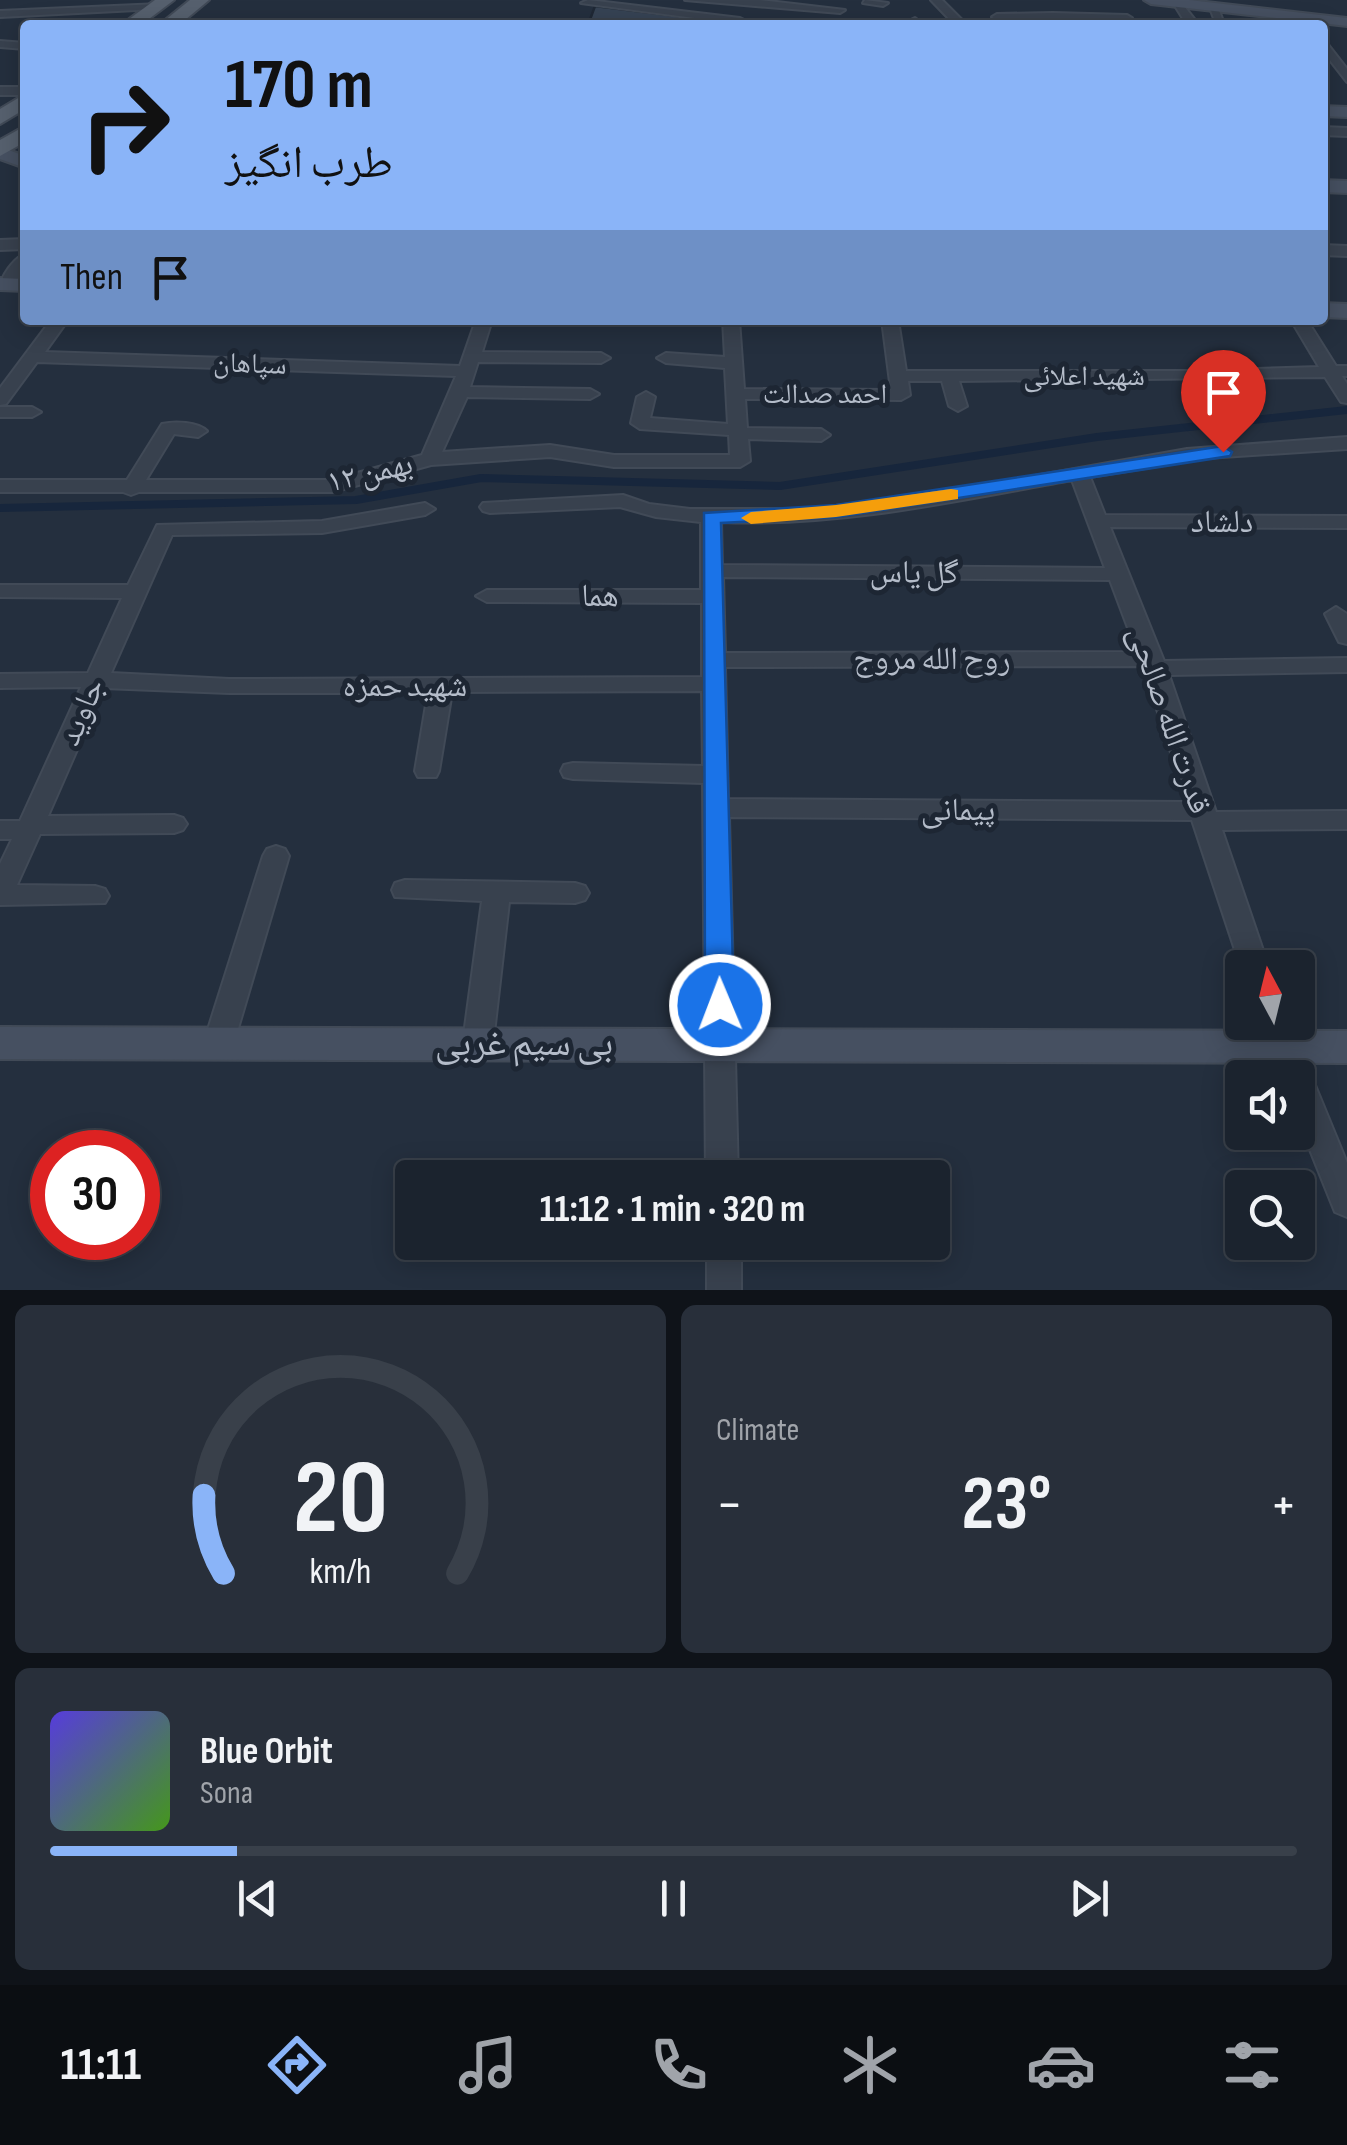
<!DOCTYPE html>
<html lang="en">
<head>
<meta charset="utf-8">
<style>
	:root { --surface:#1b232e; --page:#282f3a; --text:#f1f3f6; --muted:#a0a4aa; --line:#39404a; --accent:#8ab4f8 }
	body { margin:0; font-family:"Sofia Sans Condensed","Noto Naskh Arabic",sans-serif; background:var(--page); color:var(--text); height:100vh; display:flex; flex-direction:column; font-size:38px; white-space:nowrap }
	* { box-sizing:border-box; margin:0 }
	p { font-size:32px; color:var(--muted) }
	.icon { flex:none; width:55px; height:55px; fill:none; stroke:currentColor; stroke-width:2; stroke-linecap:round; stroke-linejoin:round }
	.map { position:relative; height:1290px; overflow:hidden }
	.panel { display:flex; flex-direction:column; gap:15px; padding:15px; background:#0f1319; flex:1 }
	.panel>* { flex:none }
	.hud { position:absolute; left:20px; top:20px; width:1308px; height:305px; border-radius:10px; box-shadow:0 5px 25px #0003,0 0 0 2px var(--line); background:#8ab4f8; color:#111; overflow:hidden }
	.needle { width:65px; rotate:353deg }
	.buttons { position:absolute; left:1225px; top:950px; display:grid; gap:20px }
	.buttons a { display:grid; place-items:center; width:90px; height:90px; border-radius:10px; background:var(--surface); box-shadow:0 5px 25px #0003,0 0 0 2px var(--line); font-size:50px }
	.speed { position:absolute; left:30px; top:1130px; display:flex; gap:20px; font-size:50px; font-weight:700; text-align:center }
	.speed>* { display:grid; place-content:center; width:130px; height:130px; border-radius:50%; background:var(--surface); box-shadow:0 5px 25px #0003,0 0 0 2px var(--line); line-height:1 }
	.speed .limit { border:15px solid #d22; background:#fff; color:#111 }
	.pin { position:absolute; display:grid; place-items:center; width:85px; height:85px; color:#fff; margin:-102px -42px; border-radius:50% 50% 50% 0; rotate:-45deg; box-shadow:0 0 10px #0007 }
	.pin .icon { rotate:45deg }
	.me { position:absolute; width:110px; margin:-55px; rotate:359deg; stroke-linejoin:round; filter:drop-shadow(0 0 8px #0008) }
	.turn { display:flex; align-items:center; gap:35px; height:210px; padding:0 40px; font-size:45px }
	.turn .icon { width:130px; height:130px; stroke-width:2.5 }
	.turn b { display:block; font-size:70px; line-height:85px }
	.then { display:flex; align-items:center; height:95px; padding:0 40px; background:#0003; gap:20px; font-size:38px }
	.big { font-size:75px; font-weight:700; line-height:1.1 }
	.panel .card { flex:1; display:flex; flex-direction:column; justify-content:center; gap:15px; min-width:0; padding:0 35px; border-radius:15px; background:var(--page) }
	.panel .dial { align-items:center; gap:0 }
	.dial svg { height:260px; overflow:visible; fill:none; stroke:var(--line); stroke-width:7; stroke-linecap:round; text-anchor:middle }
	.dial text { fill:var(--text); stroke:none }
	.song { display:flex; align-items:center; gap:30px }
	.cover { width:120px; height:120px; border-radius:15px; background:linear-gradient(135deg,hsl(250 70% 55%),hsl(100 70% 35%)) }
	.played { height:10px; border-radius:5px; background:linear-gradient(90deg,var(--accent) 15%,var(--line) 15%) }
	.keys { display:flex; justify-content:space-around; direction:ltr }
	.heat { display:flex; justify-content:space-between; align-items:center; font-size:55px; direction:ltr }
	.panel .tiles { flex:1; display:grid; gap:15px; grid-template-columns:1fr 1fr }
	.card:last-child { grid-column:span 2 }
	.trip { position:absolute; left:395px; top:1160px; width:555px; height:100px; border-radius:10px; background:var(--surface); box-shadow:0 5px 25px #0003,0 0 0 2px var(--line); font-weight:700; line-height:100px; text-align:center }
	.tab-bar { display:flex; height:160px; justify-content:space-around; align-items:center; background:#0b0e12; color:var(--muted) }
	.tab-bar .icon { width:70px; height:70px }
	.tab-bar .on { color:var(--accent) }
	.tab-bar b { font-size:45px; color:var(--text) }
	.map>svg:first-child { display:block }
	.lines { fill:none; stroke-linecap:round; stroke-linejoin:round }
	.stream { stroke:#17263c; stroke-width:8 }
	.building { fill:#364354; stroke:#1f2835; stroke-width:2.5 }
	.street-casing { stroke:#414a57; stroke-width:4 }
	.secondary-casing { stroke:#414a57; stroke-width:4 }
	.primary-casing { stroke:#414a57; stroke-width:4 }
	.street { fill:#38414e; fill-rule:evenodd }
	.secondary { fill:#465061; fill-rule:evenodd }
	.primary { fill:#56606e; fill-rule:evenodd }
	.route { fill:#1a73e8; stroke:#114b97; stroke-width:2.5 }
	.slow { fill:#f59e0b }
	.labels { text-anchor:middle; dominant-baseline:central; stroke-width:10; stroke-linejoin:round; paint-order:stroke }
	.far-street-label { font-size:28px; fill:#b4bcc9; stroke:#1d2633 }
	.street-label { font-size:32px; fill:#b4bcc9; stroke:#1d2633 }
	.near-street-label { font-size:38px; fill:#b4bcc9; stroke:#1d2633 }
</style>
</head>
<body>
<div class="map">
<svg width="1347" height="1290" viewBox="0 0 1347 1290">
	<rect width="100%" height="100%" fill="#242f3e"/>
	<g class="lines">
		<path class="stream" d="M 0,508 L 356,500 L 481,478 L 780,486 L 1097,437 L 1347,410"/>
	</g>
	<path class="building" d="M 595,6 L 726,22 L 726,25 L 588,25 Z"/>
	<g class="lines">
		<g class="street-casing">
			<g id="street">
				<path d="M 588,0 L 740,18 L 746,21 L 740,24 L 581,3 Z"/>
				<path d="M 685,0 L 760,0 L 845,10 L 840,13 Z"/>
				<path d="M 865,0 L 888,3 L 883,6 L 863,3 Z"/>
				<path d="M 931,0 L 942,0 L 967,25 L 955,25 Z"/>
				<path d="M 1172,1 L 1180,1 L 1199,25 L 1187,25 Z"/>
				<path d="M 160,4 L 156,9 L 0,17 L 0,11 Z"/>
				<path d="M 1209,5 L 1217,5 L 1224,24 L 1216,24 Z"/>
				<path d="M 1053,13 L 1127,15 L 1132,18 L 1127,21 L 997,20 L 992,17 L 997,14 Z"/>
				<path d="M 915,18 L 924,25 L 912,25 L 909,21 Z"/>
				<path d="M 296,20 L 403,22 L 409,25 L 292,25 Z"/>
				<path d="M 876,20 L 880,21 L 883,25 L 871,25 Z"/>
				<path d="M 1322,37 L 1347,69 L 1347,82 L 1322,50 Z"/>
				<path d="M 0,41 L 25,43 L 25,49 L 0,47 Z"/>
				<rect x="0" y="87" width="25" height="8"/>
				<path d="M 1322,127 L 1347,128 L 1347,136 L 1322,135 Z"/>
				<path d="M 25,239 L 25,249 L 0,250 L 0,240 Z"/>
				<path d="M 1322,245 L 1347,246 L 1347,256 L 1322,255 Z"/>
				<path d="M 25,254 L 25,269 L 11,288 L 0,289 C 0,277 14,258 25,254 Z"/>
				<path d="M 51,320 L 68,320 L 45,352 L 460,366 L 476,320 L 492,320 L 482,352 L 601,353 L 610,358 L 601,363 L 478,362 L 470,387 L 590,389 L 599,394 L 590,399 L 467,397 L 442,452 L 550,445 L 614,455 L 730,455 L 729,435 L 640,429 L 631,423 L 637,397 L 646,392 L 655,397 L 650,418 L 728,424 L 725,368 L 666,363 L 657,358 L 666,353 L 725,357 L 723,320 L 739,320 L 744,389 L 891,390 L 882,320 L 898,320 L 906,371 L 1193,371 L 1319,367 L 1291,320 L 1307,320 L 1336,366 L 1347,366 L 1347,376 L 1342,376 L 1347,384 L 1347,403 L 1341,402 L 1325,377 L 959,381 L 967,406 L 958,411 L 949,406 L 942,381 L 908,381 L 910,395 L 901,400 L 745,399 L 747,428 L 821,429 L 830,435 L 821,441 L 748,439 L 750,461 L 740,467 L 614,467 L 550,457 L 431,465 L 333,492 L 139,492 L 131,495 L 123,492 L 0,492 L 0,480 L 127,480 L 162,424 C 175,421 198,422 207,431 L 198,437 L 174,434 L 146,480 L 332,480 L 422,455 L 456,376 L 37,362 L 6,404 L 0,405 L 0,388 Z"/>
				<path d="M 0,407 L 32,407 L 41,412 L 32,417 L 0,417 Z"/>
				<path d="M 1347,437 L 1347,449 L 1207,458 L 1090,477 L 1105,515 L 1347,516 L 1347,528 L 1110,527 L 1164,661 L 1347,658 L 1347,672 L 1169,675 L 1216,812 L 1347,811 L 1347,829 L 1222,830 L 1269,968 L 1242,968 L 1242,971 L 1241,968 L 1192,820 L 729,817 L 738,1178 L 706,1178 L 703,783 L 573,779 L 564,777 L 561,771 L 564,765 L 573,763 L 703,766 L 702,691 L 452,692 L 439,771 L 436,777 L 418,777 L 415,771 L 428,693 L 229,693 L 104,688 L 48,816 L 174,815 L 183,818 L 187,824 L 183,830 L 174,833 L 40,834 L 17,885 L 95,886 L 105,889 L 109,896 L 105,903 L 0,905 L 0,864 L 12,839 L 0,839 L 0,821 L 20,821 L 81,687 L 0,688 L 0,674 L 88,673 L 122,598 L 0,597 L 0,585 L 128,585 L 157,525 L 322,521 L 425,503 L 435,509 L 425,515 L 322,533 L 172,535 L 111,673 L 229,679 L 702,677 L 702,603 L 487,602 L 476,596 L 487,590 L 701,590 L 701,522 L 656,517 L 620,507 L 490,513 L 483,511 L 480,507 L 483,503 L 623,495 L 649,504 L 690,509 L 812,509 L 939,493 L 1187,449 ZM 1072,480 L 1105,568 L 722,565 L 721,522 C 840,527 956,501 1072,480 ZM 723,577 L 1110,580 L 1137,652 L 725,653 ZM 1143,666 L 1187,802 L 728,799 L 725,667 Z"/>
				<path d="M 1336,607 L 1347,614 L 1347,644 L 1339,642 L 1325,614 Z"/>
				<path d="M 276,846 L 285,849 L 289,856 L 234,1042 L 230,1051 L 219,1054 L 208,1051 L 204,1042 L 263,856 L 267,849 Z"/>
				<path d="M 405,880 L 575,883 L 585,886 L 589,893 L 585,900 L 575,903 L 509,902 L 493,1042 L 489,1051 L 478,1054 L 467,1051 L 463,1042 L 482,901 L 395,897 L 392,890 L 395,883 Z"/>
				<path d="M 1259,1022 L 1289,1022 L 1347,1163 L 1347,1217 L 1335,1212 L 1298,1120 L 1298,1078 L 1280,1078 Z"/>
				<rect x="707" y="1242" width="34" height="48"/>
			</g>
		</g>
		<g class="secondary-casing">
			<g id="secondary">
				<path d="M 1144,0 L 1189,0 L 1347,18 L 1347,26 L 1151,4 Z"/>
				<path d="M 1322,106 L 1347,107 L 1347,117 L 1322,116 Z"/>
				<path d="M 0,147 L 25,156 L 25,168 L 0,159 Z"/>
				<path d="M 1322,180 L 1347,181 L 1347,193 L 1322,192 Z"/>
				<path d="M 0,278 L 25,279 L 25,291 L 0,290 Z"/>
				<path d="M 1322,303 L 1347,304 L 1347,318 L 1322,317 Z"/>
				<path d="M 0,1027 L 1347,1031 L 1347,1063 L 0,1059 Z"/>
			</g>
		</g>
		<g class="primary-casing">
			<g id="primary">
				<path d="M 155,0 L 174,0 L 141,25 L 121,25 Z"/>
				<path d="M 190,0 L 209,0 L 179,25 L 159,25 Z"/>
				<path d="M 25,94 L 25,109 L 0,124 L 0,109 Z"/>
				<path d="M 25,126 L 25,142 L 0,156 L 0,140 Z"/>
			</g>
		</g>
		<use href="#street" class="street"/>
		<use href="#secondary" class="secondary"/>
		<use href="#primary" class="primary"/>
	</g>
	<path class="route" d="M 1223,446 L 1232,452 L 1230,456 L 836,517 L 721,523 L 734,1005 L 730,1013 L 720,1017 L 709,1013 L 705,1005 L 704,513 L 836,505 Z"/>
	<path class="slow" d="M 951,489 L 958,490 L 958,499 L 836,517 L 751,524 L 741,518 L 751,512 L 836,505 Z"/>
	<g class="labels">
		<g class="far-street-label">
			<text transform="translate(250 364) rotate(2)">سپاهان</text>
			<text x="1084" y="376">شهید اعلائی</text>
			<text x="825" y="394">احمد صدالت</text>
		</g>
		<g class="street-label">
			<text transform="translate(370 473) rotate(-13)">۱۲ بهمن</text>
			<text x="1222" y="522">دلشاد</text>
			<text transform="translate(914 573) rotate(1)">گل یاس</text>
			<text x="600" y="596">هما</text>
			<text x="932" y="659">روح الله مروج</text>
			<text x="405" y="686">شهید حمزه</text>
			<text transform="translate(82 712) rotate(-66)">جاوید</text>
			<text transform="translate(1169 720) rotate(71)">قدرت الله صالحی</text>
			<text x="958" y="810">پیمانی</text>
		</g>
		<g class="near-street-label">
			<text x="524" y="1043">بی سیم غربی</text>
		</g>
	</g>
</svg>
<div class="buttons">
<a><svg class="needle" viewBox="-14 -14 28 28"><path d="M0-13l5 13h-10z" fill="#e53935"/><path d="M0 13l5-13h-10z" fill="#a0a4aa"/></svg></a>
<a><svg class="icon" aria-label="sound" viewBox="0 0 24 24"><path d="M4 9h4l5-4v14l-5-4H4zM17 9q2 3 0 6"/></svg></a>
<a><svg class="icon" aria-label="search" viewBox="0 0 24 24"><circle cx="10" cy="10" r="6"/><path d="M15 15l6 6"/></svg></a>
</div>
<div class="speed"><div class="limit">30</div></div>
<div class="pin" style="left:1223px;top:452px;background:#d93025"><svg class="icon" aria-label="arrive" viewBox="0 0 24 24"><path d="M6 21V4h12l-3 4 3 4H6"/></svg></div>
<svg class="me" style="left:720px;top:1005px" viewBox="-20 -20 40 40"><circle r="17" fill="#1a73e8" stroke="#fff" stroke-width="3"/><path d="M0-11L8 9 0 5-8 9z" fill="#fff"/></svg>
<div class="trip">11:12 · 1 min · 320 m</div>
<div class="hud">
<div class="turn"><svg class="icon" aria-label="right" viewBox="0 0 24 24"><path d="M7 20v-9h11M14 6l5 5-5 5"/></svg><div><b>170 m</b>طرب انگیز</div></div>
<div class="then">Then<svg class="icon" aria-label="arrive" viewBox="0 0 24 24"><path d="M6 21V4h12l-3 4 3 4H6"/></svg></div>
</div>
</div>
<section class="panel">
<div class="tiles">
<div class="card dial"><svg viewBox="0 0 100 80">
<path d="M14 69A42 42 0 1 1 86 69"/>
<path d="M14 69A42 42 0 0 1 8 45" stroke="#8ab4f8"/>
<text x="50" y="56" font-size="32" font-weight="700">20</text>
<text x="50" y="72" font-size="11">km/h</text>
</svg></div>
<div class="card"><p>Climate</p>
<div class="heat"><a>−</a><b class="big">23°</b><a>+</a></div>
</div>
<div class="card">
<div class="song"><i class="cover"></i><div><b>Blue Orbit</b><p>Sona</p></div></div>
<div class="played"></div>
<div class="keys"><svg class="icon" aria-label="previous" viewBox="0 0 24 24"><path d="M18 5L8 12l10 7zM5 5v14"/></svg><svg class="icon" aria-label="pause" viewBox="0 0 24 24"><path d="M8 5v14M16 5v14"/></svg><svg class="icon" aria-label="next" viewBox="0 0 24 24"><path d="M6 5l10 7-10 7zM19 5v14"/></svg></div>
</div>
</div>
</section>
<nav class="tab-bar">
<b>11:11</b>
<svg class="icon on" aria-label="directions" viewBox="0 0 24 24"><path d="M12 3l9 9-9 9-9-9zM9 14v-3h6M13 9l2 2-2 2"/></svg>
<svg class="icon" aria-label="music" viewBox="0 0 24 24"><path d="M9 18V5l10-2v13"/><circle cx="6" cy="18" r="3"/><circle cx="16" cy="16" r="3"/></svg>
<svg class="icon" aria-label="phone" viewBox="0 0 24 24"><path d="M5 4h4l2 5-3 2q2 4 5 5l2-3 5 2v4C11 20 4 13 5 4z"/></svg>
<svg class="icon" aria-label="climate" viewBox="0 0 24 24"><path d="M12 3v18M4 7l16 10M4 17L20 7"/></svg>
<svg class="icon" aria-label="car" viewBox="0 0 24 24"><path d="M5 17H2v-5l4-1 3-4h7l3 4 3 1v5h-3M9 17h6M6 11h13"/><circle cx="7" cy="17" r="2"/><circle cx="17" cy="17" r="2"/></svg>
<svg class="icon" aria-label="filters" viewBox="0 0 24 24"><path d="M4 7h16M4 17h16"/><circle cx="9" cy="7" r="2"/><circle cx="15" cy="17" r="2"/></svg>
</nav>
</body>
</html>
